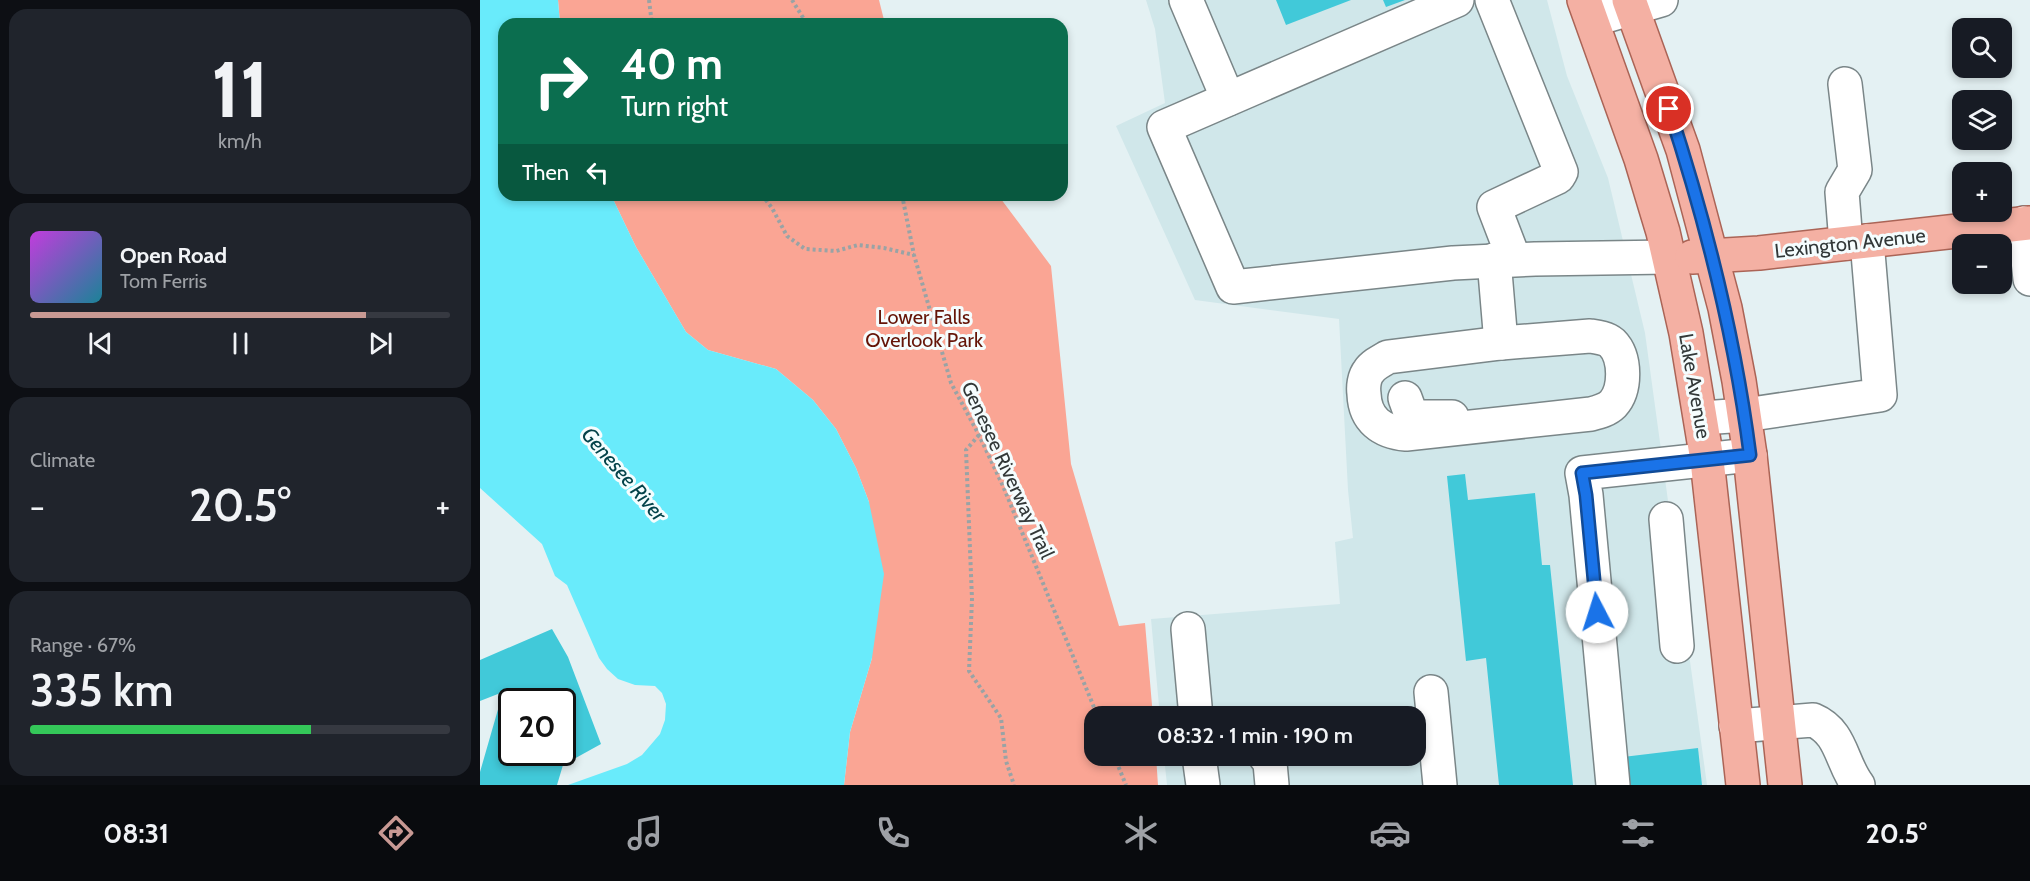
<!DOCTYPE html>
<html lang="en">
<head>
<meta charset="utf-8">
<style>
	:root { --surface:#171b24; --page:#20242c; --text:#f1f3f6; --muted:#9ea1a6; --line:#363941; --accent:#c89993 }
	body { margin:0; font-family:Cabin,sans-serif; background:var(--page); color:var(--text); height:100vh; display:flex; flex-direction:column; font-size:22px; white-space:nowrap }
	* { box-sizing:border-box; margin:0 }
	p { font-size:20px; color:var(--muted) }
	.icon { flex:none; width:33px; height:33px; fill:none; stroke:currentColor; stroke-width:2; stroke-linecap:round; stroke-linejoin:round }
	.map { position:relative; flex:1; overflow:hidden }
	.panel { display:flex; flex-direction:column; gap:9px; padding:9px; background:#0d0f14; width:480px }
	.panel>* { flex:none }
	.hud { position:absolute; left:18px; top:18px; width:570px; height:183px; border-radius:18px; box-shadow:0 3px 9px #0003; background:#0b6e4f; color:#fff; overflow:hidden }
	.buttons { position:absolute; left:1472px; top:18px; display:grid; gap:12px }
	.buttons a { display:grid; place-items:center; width:60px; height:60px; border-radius:12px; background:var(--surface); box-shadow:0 3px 9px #0003; font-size:30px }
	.speed { position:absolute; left:18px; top:688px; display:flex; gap:12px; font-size:30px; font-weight:700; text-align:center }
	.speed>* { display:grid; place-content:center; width:78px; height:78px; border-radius:50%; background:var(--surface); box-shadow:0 3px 9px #0003; line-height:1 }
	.speed .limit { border:3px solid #111; border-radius:9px; background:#fff; color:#111 }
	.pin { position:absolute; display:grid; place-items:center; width:51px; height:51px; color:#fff; margin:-26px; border:3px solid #fff; border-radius:50%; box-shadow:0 2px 6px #0007 }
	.me { position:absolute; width:66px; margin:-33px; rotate:355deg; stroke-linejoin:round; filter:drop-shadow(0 0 4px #0008) }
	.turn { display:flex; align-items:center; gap:21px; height:126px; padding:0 24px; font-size:27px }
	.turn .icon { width:78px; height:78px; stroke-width:2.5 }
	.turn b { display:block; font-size:42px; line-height:51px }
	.then { display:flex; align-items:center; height:57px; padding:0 24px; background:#0003; gap:12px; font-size:22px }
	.big { font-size:45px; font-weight:600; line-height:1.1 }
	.panel .tile { flex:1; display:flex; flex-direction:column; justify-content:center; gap:9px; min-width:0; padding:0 21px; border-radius:18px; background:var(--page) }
	.panel .dial { align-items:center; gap:0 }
	.dial b { font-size:78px; line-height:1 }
	.song { display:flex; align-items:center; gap:18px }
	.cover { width:72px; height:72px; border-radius:9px; background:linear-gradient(135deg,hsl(290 70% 55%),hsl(190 70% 35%)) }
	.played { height:6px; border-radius:3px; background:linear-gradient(90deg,var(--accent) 80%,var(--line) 80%) }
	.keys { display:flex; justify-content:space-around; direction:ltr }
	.heat { display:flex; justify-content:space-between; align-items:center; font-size:33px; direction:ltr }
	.charge { height:9px; border-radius:4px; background:linear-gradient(90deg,#34c759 67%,var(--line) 0) }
	.trip { position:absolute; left:604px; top:706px; width:342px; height:60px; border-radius:18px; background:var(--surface); box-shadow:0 3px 9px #0003; font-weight:600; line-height:60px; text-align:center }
	.dock { display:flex; height:96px; justify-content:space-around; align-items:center; background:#090b0e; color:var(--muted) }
	.dock .icon { width:42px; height:42px }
	.dock .selected { color:var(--accent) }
	.dock b { font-size:27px; color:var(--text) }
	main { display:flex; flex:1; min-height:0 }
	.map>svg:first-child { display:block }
	.built { fill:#d0e7ea }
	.green { fill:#faa594 }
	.water { fill:#69ebfb }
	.building { fill:#41c9d9; fill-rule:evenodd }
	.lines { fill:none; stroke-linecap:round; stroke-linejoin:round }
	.minor-casing { stroke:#7a8688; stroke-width:36 }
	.major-casing { stroke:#ab6456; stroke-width:36 }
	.path { stroke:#99a3a5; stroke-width:4; stroke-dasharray:3 3; stroke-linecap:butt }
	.minor { stroke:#fff; stroke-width:33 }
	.major { stroke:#f4b0a3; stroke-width:33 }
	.route-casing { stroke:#114b97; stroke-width:15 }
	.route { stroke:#1a73e8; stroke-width:10 }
	.labels { text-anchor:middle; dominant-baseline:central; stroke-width:6; stroke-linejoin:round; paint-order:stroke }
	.street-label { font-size:20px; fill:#323838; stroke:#f5fdfe }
	.park-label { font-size:20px; fill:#651407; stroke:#f5fdfe }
	.water-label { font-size:21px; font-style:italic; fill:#04434a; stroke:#f5fdfe }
</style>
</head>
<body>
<main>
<section class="panel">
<div class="tile dial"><b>11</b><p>km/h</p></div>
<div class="tile">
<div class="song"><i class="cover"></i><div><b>Open Road</b><p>Tom Ferris</p></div></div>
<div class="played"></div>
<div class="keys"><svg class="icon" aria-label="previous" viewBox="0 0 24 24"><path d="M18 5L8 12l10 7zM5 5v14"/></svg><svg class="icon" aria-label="pause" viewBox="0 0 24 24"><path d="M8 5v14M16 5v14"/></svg><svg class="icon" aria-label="next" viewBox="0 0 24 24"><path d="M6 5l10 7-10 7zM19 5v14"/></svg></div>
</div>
<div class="tile"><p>Climate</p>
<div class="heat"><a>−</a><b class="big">20.5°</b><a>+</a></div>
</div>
<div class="tile"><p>Range · 67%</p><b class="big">335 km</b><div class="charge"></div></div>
</section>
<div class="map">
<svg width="1550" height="785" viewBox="0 0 1550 785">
	<rect width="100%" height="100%" fill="#e4f1f3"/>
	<path class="built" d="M 666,0 L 1067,0 L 1087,76 L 1128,178 L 1165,333 L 1227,785 L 687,785 L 684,756 L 936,756 L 936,717 L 680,717 L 671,619 L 860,604 L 855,542 L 873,538 L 868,490 L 859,319 L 715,300 L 636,126 L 685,103 L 675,29 Z"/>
	<g class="green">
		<path d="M 78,0 L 399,0 L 405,24 L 80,24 Z"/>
		<path d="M 131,195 L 518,195 L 571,266 L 591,464 L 639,626 L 665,623 L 673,717 L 615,717 L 615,756 L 676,756 L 678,785 L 364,785 L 370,732 L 392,658 L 389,502 L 376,468 L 356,429 L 333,400 L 296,369 L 228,350 L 206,332 L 156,247 Z"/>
	</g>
	<path class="water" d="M 0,0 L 78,0 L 80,24 L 24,24 L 24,195 L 131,195 L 156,247 L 206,332 L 228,350 L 296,369 L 333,400 L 356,429 L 376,468 L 389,502 L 404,574 L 392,658 L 370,732 L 364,785 L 88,785 L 147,764 L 162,755 L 180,734 L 185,720 L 186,704 L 182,693 L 175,686 L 155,685 L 138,679 L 127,669 L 119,658 L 87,585 L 75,576 L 62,544 L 0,488 Z"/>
	<g class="building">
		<path d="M 796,0 L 871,0 L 806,25 Z"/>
		<path d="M 903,0 L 925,0 L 906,7 Z"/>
		<path d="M 985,474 L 988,500 L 1055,493 L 1062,565 L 1070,565 L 1093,785 L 1019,785 L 1006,658 L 986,661 L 967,476 Z"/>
		<path d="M 72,629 L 88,657 L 121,744 L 83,765 L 77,785 L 0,785 L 0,772 L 23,692 L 0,701 L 0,660 ZM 32,702 L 82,702 L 82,753 L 32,753 Z"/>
		<path d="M 1218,748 L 1222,785 L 1146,785 L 1143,757 Z"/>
	</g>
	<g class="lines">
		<g class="minor-casing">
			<g id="minor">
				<path d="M 706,0 L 748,99"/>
				<path d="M 977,0 L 684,127 L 753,287 L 973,263 L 1055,259 L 1189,257"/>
				<path d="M 1012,0 L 1081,172 L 1078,177 L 1014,207 L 1034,259"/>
				<path d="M 1112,20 L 1181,0"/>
				<path d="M 1365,84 L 1375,170 L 1362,192 L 1366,243"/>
				<path d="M 1544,223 L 1550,279"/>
				<path d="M 1014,260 L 1021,343"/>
				<path d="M 1110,336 C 1117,337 1126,338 1132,343 C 1146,357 1146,390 1133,404 C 1127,410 1119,412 1111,414 L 926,434 C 902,432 885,420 884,394 C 883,387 884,377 889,371 C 893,365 901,361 908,357 L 1021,343 Z"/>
				<path d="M 925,398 L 929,409 L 936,417 L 972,417"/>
				<path d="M 1222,418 L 1265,415 L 1400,395 L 1387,241"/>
				<path d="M 1186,519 L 1197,646"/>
				<path d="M 708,629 L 716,717"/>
				<path d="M 951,692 L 960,785"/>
				<path d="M 1256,726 L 1333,720 C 1362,732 1361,763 1378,785"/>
				<path d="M 719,756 L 723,785"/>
				<path d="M 785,756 L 790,763 L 792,785"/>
				<path d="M 1133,785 L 1106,495 L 1102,473 L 1270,455"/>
			</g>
		</g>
		<g class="major-casing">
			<g id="major">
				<path d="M 1104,0 L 1161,159 L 1183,232 L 1206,333 L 1227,460 L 1263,785"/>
				<path d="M 1149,0 L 1203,150 L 1245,308 L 1259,381 L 1270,455 L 1305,785"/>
				<path d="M 1212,257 L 1279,253 L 1550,223"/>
			</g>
		</g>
		<g class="path">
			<path d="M 169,0 L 172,24"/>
			<path d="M 312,0 L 327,24"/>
			<path d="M 282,195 L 292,208 L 307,236 L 325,249 L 356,251 L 378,245 L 404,248 L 434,255"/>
			<path d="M 422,195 L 434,255 L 471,383 L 499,435 L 523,486 L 618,717"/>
			<path d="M 499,435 L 486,450 L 492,599 L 489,671 L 521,718 L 526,761 L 534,785"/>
			<path d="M 634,756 L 646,785"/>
		</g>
		<use href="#minor" class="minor"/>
		<use href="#major" class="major"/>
	</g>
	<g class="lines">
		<g class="route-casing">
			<path id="route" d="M 1117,612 L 1106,495 L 1102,473 L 1270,455 C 1255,337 1226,222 1189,109"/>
		</g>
		<use href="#route" class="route"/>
	</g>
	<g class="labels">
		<g class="street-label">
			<text transform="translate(1370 243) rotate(-6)">Lexington Avenue</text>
			<text transform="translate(1215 386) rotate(80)">Lake Avenue</text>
			<text transform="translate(528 470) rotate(65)">Genesee Riverway Trail</text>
		</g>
		<g class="park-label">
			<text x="444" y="317">Lower Falls<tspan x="444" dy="23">Overlook Park</tspan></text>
		</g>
		<g class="water-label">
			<text transform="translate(144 474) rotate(49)">Genesee River</text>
		</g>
	</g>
</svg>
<div class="buttons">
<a><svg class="icon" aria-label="search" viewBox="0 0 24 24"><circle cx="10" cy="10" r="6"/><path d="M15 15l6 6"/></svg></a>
<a><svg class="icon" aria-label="layers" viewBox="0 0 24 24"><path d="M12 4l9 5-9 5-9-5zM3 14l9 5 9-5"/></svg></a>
<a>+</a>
<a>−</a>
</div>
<div class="speed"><div class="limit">20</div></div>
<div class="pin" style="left:1189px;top:109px;background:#d93025"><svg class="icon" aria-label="arrive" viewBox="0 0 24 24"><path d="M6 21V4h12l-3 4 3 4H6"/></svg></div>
<svg class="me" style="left:1117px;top:612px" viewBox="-20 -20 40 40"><circle r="19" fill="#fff"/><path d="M0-13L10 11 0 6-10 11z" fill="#1a73e8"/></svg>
<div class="trip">08:32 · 1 min · 190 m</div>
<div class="hud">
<div class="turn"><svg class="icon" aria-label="right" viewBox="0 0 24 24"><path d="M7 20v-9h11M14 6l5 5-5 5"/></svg><div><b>40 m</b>Turn right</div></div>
<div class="then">Then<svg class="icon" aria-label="left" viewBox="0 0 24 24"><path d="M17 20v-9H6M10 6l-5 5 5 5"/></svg></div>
</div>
</div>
</main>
<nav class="dock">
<b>08:31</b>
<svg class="icon selected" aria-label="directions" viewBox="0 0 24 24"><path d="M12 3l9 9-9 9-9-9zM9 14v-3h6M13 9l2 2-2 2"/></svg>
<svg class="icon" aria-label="music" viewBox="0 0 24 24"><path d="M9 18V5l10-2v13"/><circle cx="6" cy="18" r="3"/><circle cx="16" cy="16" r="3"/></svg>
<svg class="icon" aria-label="phone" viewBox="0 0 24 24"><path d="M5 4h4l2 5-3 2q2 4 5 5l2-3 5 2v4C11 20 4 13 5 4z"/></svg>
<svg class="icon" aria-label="climate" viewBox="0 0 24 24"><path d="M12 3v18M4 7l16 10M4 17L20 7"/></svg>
<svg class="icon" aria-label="car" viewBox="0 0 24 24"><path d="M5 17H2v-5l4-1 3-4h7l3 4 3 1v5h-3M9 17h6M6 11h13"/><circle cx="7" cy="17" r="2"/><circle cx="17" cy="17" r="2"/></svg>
<svg class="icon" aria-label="filters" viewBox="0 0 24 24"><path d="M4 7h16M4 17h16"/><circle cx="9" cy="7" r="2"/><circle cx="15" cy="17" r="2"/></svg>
<b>20.5°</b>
</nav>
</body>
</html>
